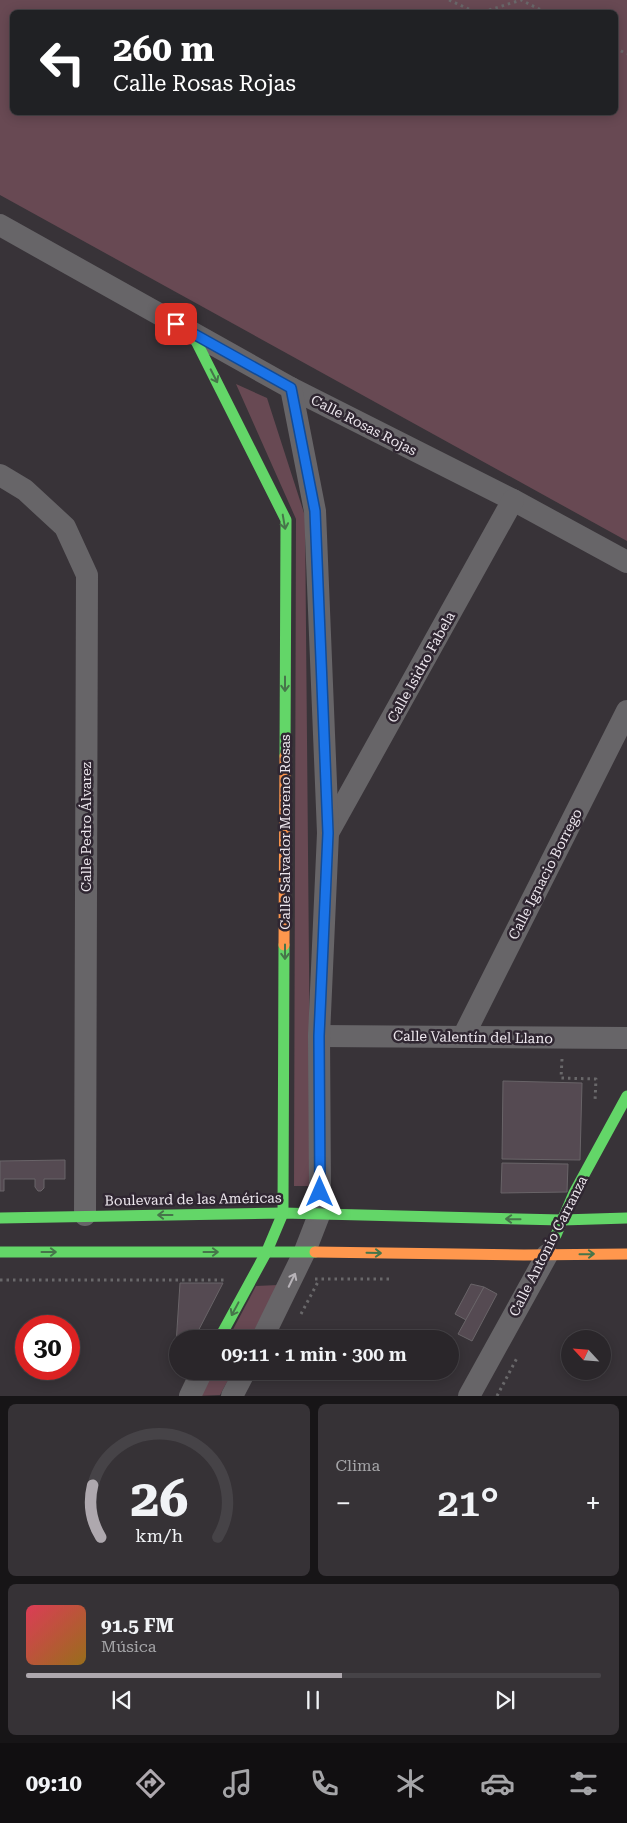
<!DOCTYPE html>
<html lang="es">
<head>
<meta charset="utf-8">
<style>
	:root { --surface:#2a262a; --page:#363236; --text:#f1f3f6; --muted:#a5a5a8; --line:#464347; --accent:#aea8ae }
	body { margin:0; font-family:"Roboto Serif",serif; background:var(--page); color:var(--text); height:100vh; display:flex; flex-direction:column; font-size:19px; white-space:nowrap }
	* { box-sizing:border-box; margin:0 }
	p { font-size:16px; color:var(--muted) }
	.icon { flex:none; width:28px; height:28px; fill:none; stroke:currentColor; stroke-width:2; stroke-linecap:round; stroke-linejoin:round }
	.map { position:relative; height:1396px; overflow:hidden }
	.sheet { display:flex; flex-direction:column; gap:8px; padding:8px; background:#171517; flex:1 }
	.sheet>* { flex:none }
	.banner { position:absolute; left:10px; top:10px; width:608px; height:105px; border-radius:8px; box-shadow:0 2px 12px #0003,0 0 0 1px var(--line); background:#202124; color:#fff; overflow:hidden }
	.needle { width:32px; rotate:296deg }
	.buttons { position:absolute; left:561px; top:1330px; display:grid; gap:10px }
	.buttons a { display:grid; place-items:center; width:50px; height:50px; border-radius:50%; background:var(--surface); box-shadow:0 2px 12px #0003,0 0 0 1px var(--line); font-size:25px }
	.speed { position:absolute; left:15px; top:1315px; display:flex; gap:10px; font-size:25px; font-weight:700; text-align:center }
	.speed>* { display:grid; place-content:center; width:65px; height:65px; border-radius:50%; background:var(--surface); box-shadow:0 2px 12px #0003,0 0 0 1px var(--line); line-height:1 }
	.speed .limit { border:8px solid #d22; background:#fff; color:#111 }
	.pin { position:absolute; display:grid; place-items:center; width:42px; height:42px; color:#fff; margin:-21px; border-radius:10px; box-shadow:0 2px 8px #0006 }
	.me { position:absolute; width:55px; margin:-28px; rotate:0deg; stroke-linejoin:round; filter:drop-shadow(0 0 4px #0008) }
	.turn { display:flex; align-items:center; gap:18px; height:105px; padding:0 20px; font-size:22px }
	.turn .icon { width:65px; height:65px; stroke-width:2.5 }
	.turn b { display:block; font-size:35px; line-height:42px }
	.big { font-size:38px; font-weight:600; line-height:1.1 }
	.sheet .tile { flex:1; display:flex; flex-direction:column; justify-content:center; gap:8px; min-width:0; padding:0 18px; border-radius:8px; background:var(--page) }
	.sheet .dial { align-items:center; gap:0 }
	.dial svg { height:130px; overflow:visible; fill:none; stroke:var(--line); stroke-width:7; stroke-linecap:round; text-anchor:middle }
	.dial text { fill:var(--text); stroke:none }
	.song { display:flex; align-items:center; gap:15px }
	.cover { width:60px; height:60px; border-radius:8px; background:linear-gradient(135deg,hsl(350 70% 55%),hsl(40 70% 35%)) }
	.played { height:5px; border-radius:2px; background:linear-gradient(90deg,var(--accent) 55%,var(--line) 55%) }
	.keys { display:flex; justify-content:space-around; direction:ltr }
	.heat { display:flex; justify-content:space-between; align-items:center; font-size:28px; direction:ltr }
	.sheet .tiles { flex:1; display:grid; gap:8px; grid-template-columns:1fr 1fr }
	.tile:last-child { grid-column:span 2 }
	.trip { position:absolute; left:169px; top:1330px; width:290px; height:50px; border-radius:25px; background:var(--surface); box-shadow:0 2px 12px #0003,0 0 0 1px var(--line); font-weight:600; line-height:50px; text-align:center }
	.menu { display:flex; height:80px; justify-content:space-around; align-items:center; background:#110f11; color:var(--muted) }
	.menu .icon { width:35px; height:35px }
	.menu .selected { color:var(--accent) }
	.menu b { font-size:22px; color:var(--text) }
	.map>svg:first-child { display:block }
	.green { fill:#684953; fill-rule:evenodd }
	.building { fill:#554a52; stroke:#696468 }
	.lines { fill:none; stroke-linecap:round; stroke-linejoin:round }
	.path { stroke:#69686a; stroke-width:3; stroke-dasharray:2.5 4; stroke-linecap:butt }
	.street { stroke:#676568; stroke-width:22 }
	.fast { stroke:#63d668; stroke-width:11 }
	.slow { stroke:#ff974d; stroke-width:11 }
	.oneway { stroke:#46754a }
	.oneway2 { stroke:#b7b3b8 }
	.route-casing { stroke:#114b97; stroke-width:12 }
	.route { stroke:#1a73e8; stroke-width:9 }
	.labels { text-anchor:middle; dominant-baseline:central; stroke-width:5; stroke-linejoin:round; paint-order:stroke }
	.street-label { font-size:14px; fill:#ede7ee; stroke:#2f2631 }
</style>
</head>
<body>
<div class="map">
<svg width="627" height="1396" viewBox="0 0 627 1396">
	<rect width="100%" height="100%" fill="#383338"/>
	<g class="green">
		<path d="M 0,0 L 627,0 L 627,541 L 0,195 ZM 615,12 L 615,112 L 12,112 L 12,12 Z"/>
		<path d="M 236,384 L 267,398 L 305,516 L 311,1186 L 294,1186 L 296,519 Z"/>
		<path d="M 278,1285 L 250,1339 L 228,1339 L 256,1286 Z"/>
		<path d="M 211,1371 L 233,1371 L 220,1395 L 198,1396 Z"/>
	</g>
	<g class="building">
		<path d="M 503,1081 L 582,1083 L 580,1160 L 502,1159 Z"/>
		<path d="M 65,1160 L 65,1179 L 44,1179 L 44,1188 L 41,1191 L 38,1191 L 35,1187 L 35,1179 L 4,1179 L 4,1191 L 0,1191 L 0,1161 Z"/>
		<path d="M 502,1163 L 568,1164 L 567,1192 L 501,1193 Z"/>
		<path d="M 180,1283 L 223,1283 L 194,1339 L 178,1339 L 178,1361 L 175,1360 Z"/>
		<path d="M 471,1284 L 484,1287 L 466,1320 L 455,1314 Z"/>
		<path d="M 484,1287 L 497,1294 L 472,1341 L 458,1334 Z"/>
	</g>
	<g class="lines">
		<g class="path">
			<path d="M 449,0 L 475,12"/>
			<path d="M 483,12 L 521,0 L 545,12"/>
			<path d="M 615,48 L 627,54"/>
			<path d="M 562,1059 L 561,1078 L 596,1079 L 595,1101"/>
			<path d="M 315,1279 L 391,1279"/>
			<path d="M 0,1280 L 224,1280"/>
			<path d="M 301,1314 L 319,1280"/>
			<path d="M 266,1379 L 271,1371"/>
			<path d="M 497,1396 L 518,1356"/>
		</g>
		<g class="street">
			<path d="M 0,225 L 291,388 L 513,500 L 627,562"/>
			<path d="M 0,475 L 25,490 L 65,527 L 87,575 L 85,1215"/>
			<path d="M 328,833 L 513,500"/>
			<path d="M 319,1036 L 627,1038"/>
			<path d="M 463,1037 L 627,711"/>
			<path d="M 262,1339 L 305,1251 L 319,1215 L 320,1192 L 319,1036 L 328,833 L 315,511 L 291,388"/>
			<path d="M 190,1396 L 202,1371"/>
			<path d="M 232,1396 L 245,1371"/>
			<path d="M 469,1396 L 547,1255"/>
		</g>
		<g class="fast">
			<path d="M 192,333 L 286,520 L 285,756"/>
			<path d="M 0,1218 L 283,1213 L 562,1220 L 627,1218"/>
			<path d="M 556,1235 L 574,1193 L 627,1096"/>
			<path d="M 0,1252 L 315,1252"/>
			<path d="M 219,1339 L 267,1251 L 283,1213 L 284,945"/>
		</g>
		<g class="slow">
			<path d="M 284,945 L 285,756"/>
			<path d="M 315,1252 L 524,1255 L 627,1254"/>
		</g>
	</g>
	<defs><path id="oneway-shaft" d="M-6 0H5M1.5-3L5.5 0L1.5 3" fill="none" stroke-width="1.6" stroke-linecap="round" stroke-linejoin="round" transform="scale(1.25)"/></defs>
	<g class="oneway">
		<use href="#oneway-shaft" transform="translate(214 376) rotate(63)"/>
		<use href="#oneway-shaft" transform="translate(284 522) rotate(80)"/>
		<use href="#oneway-shaft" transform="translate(285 684) rotate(90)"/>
		<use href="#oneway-shaft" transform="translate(285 952) rotate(90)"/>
		<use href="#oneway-shaft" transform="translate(165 1215) rotate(180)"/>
		<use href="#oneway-shaft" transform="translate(513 1219) rotate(-179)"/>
		<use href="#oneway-shaft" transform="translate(49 1252)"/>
		<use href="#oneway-shaft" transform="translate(211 1252)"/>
		<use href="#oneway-shaft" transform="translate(374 1253) rotate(1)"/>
		<use href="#oneway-shaft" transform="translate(587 1254) rotate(-1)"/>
		<use href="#oneway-shaft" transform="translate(235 1309) rotate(118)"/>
	</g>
	<use class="oneway2" href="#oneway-shaft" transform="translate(292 1280) rotate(-64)"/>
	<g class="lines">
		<g class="route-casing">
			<path id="route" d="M 176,324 L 291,388 L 315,511 L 328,833 L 319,1036 L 320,1192"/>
		</g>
		<use href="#route" class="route"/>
	</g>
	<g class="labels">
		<g class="street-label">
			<text transform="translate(364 425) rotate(27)">Calle Rosas Rojas</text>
			<text transform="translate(421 667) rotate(-61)">Calle Isidro Fabela</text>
			<text transform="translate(86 827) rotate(-90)">Calle Pedro Álvarez</text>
			<text transform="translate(285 832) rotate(-90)">Calle Salvador Moreno Rosas</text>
			<text transform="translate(545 874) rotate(-63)">Calle Ignacio Borrego</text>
			<text transform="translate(473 1037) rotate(1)">Calle Valentín del Llano</text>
			<text transform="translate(193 1199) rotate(-1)">Boulevard de las Américas</text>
			<text transform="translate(548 1246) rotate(-63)">Calle Antonio Carranza</text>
		</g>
	</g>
</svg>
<div class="buttons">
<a><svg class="needle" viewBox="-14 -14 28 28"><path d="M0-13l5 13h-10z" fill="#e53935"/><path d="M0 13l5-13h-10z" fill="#a5a5a8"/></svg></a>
</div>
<div class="speed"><div class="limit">30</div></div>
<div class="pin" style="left:176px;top:324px;background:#d93025"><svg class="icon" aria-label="arrive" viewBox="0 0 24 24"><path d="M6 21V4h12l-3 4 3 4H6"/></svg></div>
<svg class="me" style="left:320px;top:1192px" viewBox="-20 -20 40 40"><path d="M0-17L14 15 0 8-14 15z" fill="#1a73e8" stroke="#fff" stroke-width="4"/></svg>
<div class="trip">09:11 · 1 min · 300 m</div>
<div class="banner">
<div class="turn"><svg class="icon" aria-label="left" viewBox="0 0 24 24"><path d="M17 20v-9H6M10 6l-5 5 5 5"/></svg><div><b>260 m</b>Calle Rosas Rojas</div></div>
</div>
</div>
<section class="sheet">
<div class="tiles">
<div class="tile dial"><svg viewBox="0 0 100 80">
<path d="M14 69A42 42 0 1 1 86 69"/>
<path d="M14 69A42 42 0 0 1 9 37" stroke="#aea8ae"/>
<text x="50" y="56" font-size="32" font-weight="700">26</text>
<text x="50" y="72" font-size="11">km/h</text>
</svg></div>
<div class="tile"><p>Clima</p>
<div class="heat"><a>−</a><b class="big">21°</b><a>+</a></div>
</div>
<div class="tile">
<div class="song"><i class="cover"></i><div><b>91.5 FM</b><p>Música</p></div></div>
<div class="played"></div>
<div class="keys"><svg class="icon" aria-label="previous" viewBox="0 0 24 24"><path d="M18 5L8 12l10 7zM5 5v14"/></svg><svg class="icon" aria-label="pause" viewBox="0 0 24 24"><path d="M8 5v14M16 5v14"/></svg><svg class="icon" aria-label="next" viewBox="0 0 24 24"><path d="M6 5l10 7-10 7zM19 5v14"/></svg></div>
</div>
</div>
</section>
<nav class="menu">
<b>09:10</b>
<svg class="icon selected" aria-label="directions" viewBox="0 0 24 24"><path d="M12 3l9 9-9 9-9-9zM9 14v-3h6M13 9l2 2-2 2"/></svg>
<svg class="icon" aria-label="music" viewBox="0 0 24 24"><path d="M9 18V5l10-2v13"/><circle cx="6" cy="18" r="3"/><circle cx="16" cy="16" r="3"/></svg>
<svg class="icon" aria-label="phone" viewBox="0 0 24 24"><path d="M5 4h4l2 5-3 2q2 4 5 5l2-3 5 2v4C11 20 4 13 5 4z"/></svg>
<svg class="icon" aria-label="climate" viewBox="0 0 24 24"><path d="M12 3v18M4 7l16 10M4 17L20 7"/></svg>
<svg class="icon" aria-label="car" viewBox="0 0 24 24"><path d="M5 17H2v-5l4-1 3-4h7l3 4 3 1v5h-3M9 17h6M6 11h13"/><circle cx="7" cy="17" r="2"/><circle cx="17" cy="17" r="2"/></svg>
<svg class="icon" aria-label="filters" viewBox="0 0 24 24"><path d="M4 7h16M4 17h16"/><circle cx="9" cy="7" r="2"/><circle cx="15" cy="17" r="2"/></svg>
</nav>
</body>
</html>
